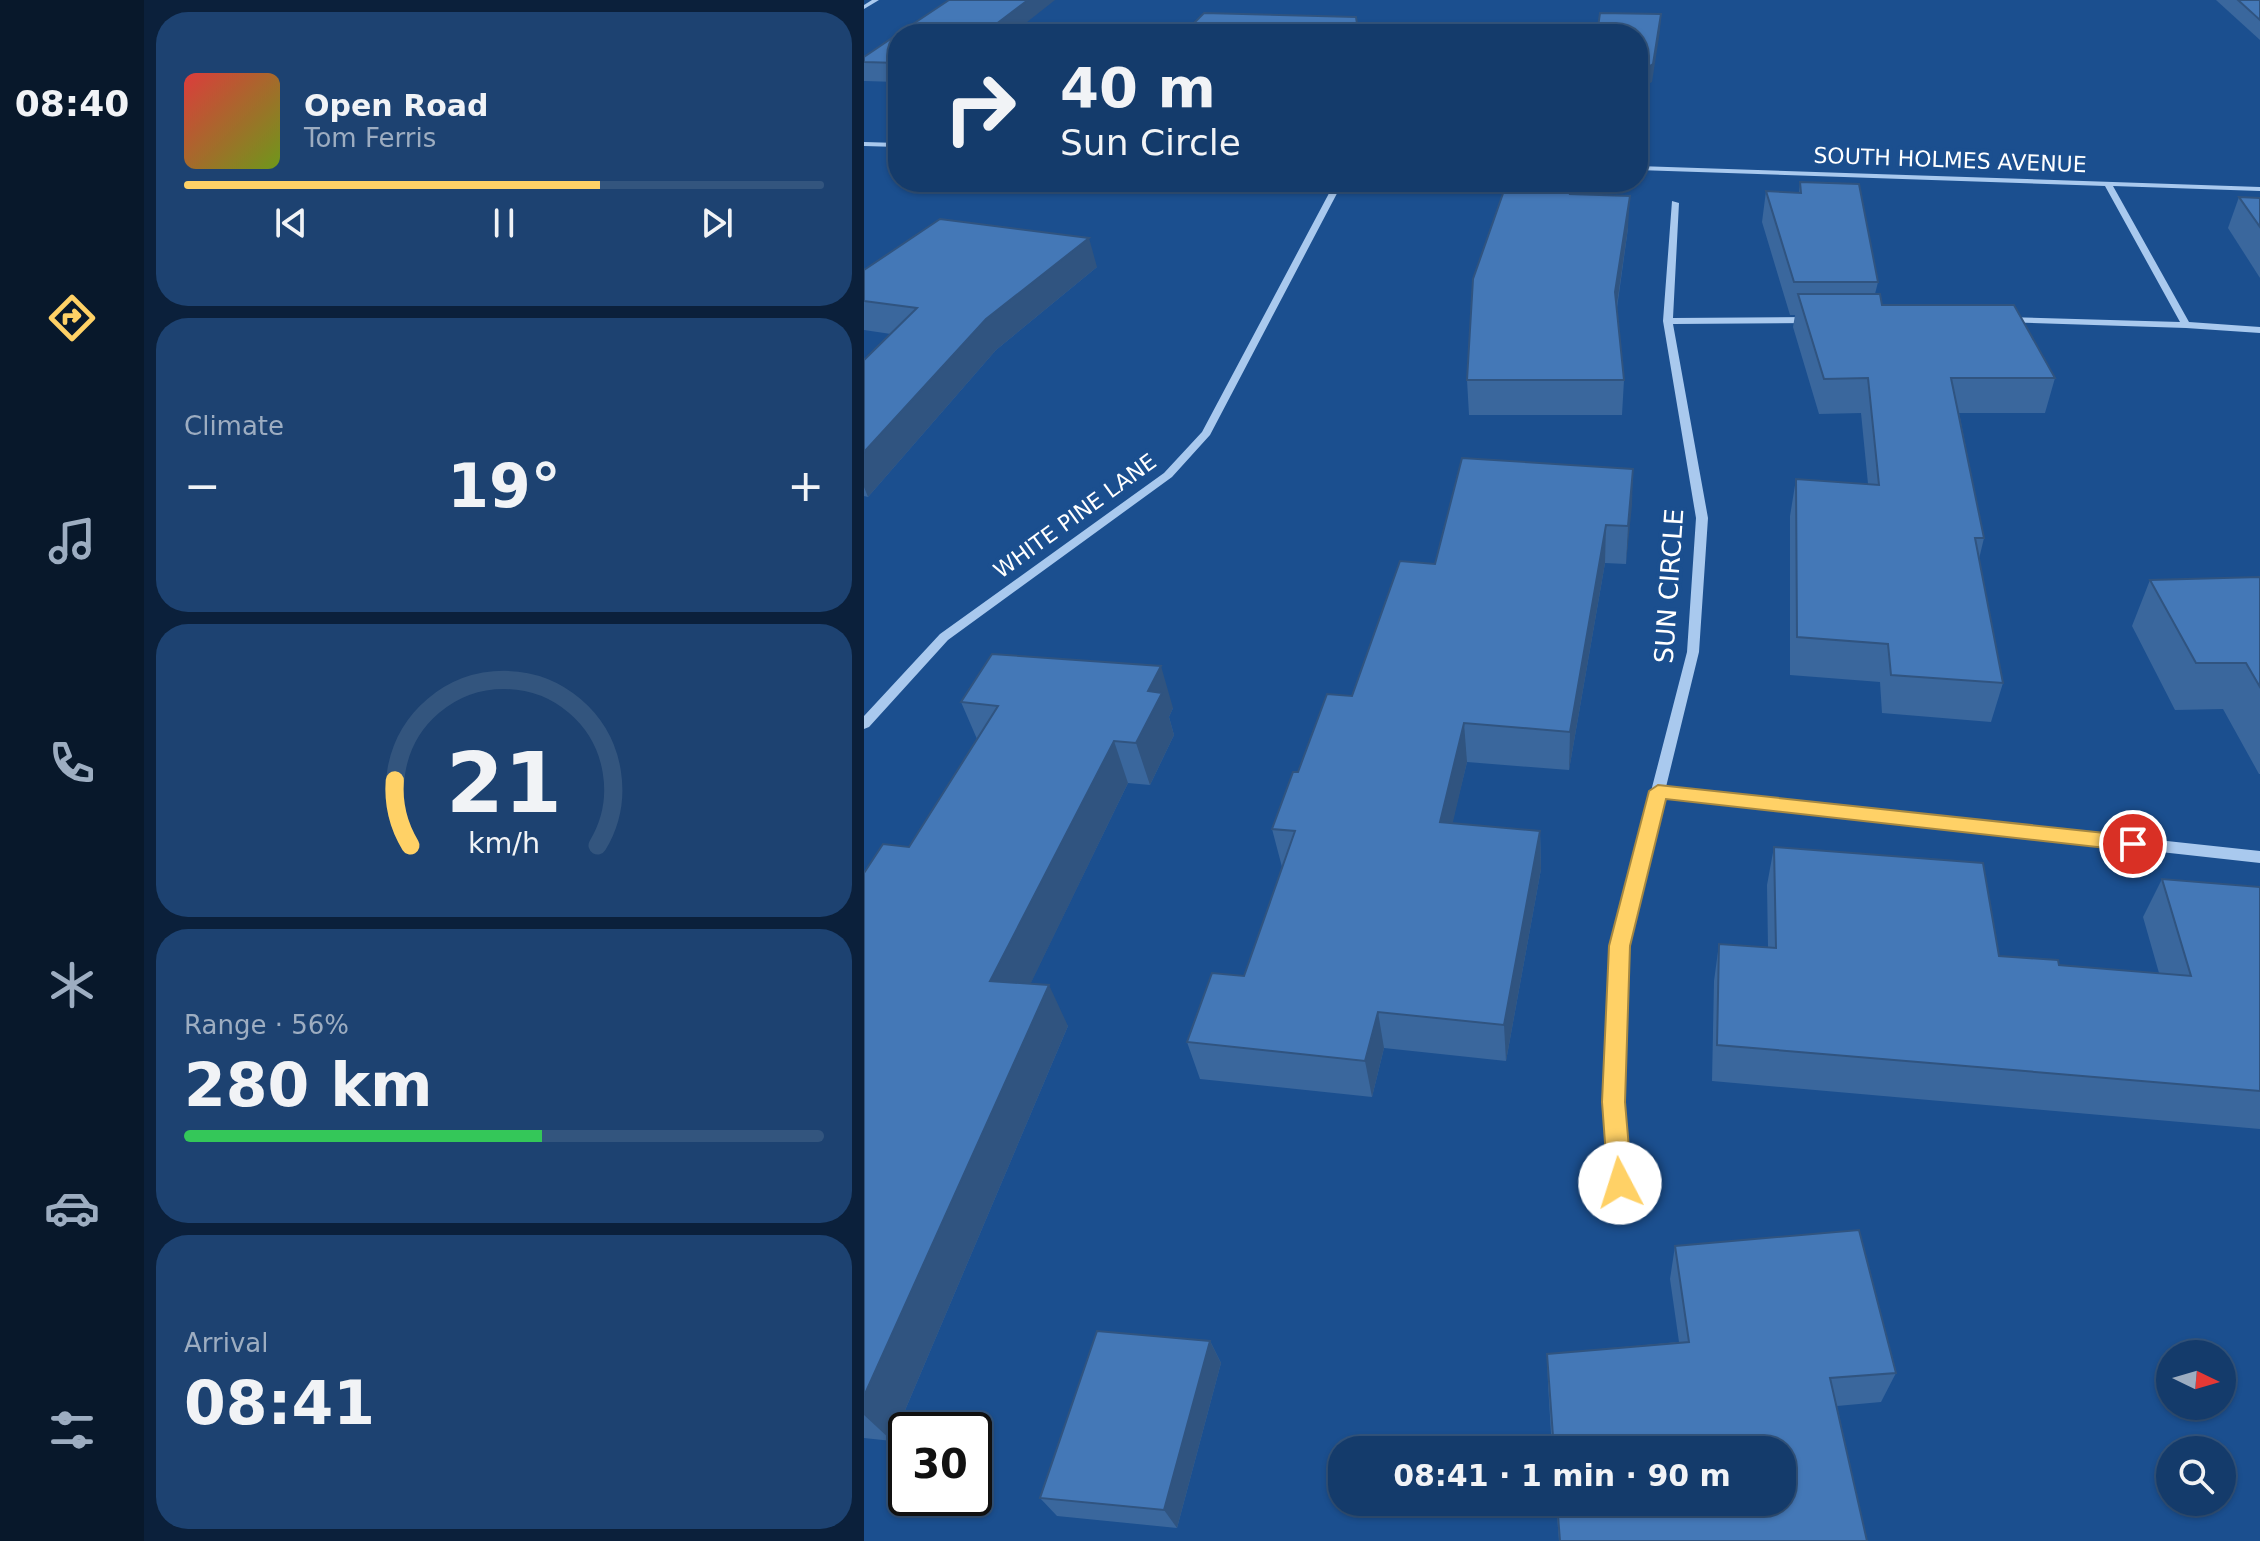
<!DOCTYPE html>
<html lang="en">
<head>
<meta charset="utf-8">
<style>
	:root { --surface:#143b6b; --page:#1d4271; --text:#f1f3f6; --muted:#9dadc1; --line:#33557e; --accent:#ffd166 }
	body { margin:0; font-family:"DejaVu Sans",sans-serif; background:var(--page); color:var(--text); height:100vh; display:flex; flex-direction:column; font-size:30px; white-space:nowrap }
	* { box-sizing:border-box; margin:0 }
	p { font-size:26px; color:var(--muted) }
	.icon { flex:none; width:44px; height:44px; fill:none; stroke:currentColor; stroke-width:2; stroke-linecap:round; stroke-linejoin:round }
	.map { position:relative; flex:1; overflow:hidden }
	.drawer { display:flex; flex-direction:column; gap:12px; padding:12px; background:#0b203b; width:720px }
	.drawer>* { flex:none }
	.banner { position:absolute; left:24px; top:24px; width:760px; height:168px; border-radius:32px; box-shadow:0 2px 6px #0004,0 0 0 2px var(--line); background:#143b6b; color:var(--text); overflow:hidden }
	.needle { width:52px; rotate:95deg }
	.fabs { position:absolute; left:1292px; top:1340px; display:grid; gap:16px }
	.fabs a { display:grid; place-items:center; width:80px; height:80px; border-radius:50%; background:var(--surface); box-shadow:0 2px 6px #0004,0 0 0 2px var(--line); font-size:40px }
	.speed { position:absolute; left:24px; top:1412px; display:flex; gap:16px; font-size:40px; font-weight:700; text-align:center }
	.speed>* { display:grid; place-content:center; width:104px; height:104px; border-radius:50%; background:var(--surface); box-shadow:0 2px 6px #0004,0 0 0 2px var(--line); line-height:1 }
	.speed .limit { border:4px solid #111; border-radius:12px; background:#fff; color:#111 }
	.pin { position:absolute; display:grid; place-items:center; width:68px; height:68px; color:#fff; margin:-34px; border:4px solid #fff; border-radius:50%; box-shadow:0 2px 8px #0007 }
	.me { position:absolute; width:88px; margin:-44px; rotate:355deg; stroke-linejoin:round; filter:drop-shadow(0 0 6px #0008) }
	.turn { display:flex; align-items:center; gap:28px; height:168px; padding:0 40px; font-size:36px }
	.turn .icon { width:104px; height:104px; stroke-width:2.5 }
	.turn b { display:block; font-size:56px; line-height:68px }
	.big { font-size:60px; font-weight:600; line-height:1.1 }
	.drawer .widget { flex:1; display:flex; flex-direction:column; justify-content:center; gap:12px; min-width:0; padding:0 28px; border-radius:32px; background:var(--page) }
	.drawer .dial { align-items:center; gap:0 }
	.dial svg { height:208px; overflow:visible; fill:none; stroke:var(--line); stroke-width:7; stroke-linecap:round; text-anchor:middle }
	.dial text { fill:var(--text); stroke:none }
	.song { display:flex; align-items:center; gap:24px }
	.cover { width:96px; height:96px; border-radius:12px; background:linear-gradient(135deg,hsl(0 70% 55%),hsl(80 70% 35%)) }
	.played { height:8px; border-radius:4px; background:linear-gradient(90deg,var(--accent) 65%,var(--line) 65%) }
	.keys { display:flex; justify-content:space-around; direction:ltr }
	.heat { display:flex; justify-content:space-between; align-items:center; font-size:44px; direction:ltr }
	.charge { height:12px; border-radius:6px; background:linear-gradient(90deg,#34c759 56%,var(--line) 0) }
	.trip { position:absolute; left:464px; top:1436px; width:468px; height:80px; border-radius:32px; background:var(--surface); box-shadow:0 2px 6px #0004,0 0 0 2px var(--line); font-weight:600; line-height:80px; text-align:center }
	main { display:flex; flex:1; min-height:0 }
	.tabs { display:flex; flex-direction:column; width:144px; justify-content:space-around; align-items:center; background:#08182b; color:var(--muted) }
	.tabs .icon { width:56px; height:56px }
	.tabs .on { color:var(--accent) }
	.tabs b { font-size:36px; color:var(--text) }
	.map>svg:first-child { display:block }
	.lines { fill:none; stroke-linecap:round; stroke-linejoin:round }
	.minor { fill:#a9c9ee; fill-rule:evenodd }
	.wall { fill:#3a679d }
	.shaded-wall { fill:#305480 }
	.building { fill:#4478b7; stroke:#305480; stroke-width:2 }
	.route { fill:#ffd166; stroke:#a68842; stroke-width:2 }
	.labels { text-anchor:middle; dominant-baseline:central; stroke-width:8; stroke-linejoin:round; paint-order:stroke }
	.far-street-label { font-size:22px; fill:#fff; stroke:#1b4f8f }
	.street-label { font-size:26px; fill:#fff; stroke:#1b4f8f }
</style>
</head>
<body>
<main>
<nav class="tabs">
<b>08:40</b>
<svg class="icon on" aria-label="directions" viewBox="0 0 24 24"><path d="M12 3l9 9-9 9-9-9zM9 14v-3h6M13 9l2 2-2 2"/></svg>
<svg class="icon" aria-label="music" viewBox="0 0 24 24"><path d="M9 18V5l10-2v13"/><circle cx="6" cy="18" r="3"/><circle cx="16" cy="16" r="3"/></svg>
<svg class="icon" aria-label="phone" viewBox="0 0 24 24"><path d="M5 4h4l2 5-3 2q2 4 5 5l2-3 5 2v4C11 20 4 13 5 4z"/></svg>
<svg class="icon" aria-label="climate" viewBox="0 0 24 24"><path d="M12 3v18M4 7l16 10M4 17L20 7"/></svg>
<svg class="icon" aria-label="car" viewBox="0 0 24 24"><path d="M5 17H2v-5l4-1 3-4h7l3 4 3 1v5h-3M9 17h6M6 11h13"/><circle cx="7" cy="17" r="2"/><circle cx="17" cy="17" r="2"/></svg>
<svg class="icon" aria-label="filters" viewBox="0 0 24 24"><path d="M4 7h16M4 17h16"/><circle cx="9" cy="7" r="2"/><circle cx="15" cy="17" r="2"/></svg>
</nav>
<section class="drawer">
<div class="widget">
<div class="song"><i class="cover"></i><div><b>Open Road</b><p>Tom Ferris</p></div></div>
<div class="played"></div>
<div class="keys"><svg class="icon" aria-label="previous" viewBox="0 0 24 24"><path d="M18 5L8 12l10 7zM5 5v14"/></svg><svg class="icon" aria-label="pause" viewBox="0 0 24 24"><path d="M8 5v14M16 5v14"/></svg><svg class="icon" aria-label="next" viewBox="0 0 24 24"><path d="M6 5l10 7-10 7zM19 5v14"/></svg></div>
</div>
<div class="widget"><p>Climate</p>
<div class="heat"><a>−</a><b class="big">19°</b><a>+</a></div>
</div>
<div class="widget dial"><svg viewBox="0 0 100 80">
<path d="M14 69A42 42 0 1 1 86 69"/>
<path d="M14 69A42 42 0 0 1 8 44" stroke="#ffd166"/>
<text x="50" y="56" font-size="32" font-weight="700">21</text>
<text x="50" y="72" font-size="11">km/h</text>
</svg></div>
<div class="widget"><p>Range · 56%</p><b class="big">280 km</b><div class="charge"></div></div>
<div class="widget"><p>Arrival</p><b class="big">08:41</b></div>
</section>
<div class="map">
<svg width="1396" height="1541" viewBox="0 0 1396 1541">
	<rect width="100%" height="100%" fill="#1b4f8f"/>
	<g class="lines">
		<g class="minor">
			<path d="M 8,0 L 15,0 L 0,9 L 0,5 Z"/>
			<path d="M 0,142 L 34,143 L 34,147 L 0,146 Z"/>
			<path d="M 774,166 L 1396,187 L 1396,191 L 1249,186 L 1325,322 L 1396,327 L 1396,333 L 1322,328 L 1137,322 L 1135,320 L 1140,317 L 1316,322 L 1241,186 L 774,170 Z"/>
			<path d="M 471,182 L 479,182 L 346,435 L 308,477 L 84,640 L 5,727 L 0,729 L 0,716 L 76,634 L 300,473 L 338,432 Z"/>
			<path d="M 808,201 L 815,203 L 809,318 L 948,317 L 953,320 L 948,323 L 809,324 L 844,518 L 835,652 L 802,787 L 1396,851 L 1396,863 L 800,797 L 763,946 L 759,1102 L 765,1183 L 763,1189 L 756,1192 L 749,1189 L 747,1183 L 741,1102 L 747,946 L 823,652 L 832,518 L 799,321 Z"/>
		</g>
	</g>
	<g class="wall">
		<path d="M 1352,0 L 1396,0 L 1396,40 Z"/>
		<path d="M 34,34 L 34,82 L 0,81 L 0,57 Z"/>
		<path d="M 936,182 L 1014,282 L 1011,294 L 1018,305 L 1191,378 L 1181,413 L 1095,413 L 1120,538 L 1115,559 L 1139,683 L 1127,722 L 1018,713 L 1016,682 L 926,675 L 926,516 L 932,479 L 1004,484 L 997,413 L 955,414 L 929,327 L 931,315 L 926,315 L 898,222 L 902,191 L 935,193 Z"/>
		<path d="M 708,194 L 764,228 L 753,308 L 760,380 L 758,415 L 605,415 L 603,380 Z"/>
		<path d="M 1375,197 L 1396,198 L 1396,278 L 1364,228 Z"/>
		<path d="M 233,267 L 132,350 L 4,497 L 0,496 L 0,360 L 27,334 L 0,330 L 0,301 Z"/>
		<path d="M 769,469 L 762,564 L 741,563 L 705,770 L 603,762 L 588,823 L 676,831 L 677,869 L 642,1061 L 520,1048 L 508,1097 L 336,1079 L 323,1042 L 380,976 L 418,867 L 408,829 L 434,772 L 488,696 L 571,564 Z"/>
		<path d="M 1396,577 L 1396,774 L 1395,774 L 1359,709 L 1311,710 L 1268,626 L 1286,580 Z"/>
		<path d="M 97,702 L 309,708 L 305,717 L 310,735 L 286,785 L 264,783 L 166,984 L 204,1026 L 28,1441 L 0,1438 L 0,873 L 45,847 L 113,739 Z"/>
		<path d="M 910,847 L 1135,956 L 1195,965 L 1295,973 L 1279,917 L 1298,879 L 1396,887 L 1396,1129 L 848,1081 L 850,981 L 855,944 L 904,947 L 903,885 Z"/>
		<path d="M 811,1246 L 1032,1373 L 1017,1402 L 973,1406 L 1003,1541 L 695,1541 L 692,1502 L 918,1502 L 918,1450 L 688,1450 L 684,1384 L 683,1354 L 815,1342 L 806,1279 Z"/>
		<path d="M 346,1341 L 357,1363 L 313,1528 L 193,1516 L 176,1498 Z"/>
	</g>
	<g class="shaded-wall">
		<path d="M 164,0 L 191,0 L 148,34 L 119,34 Z"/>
		<path d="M 797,14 L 796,31 L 788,82 L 774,90 L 774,73 Z"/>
		<path d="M 766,196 L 764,228 L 750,325 L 751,292 Z"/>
		<path d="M 225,238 L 233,267 L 132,350 L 4,497 L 0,487 L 0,452 L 122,319 Z"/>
		<path d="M 769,469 L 768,505 L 762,564 L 764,526 Z"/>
		<path d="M 742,525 L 741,563 L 705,770 L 706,732 Z"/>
		<path d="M 297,666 L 309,708 L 305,717 L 310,735 L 286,785 L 272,743 L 284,691 Z"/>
		<path d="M 600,723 L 603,762 L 580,860 L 576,822 Z"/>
		<path d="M 250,741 L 264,783 L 148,1022 L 126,981 Z"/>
		<path d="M 676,831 L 677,869 L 642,1061 L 640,1025 Z"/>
		<path d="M 185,985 L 204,1026 L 28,1441 L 0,1415 L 0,1396 Z"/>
		<path d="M 514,1012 L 520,1048 L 508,1097 L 501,1061 Z"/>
		<path d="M 346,1341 L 357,1363 L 313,1528 L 300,1510 Z"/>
	</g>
	<g class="building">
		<path d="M 85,0 L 164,0 L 119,34 L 34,34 Z"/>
		<path d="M 1374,0 L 1396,0 L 1396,20 Z"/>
		<path d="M 340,13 L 492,17 L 494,30 L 481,34 L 319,34 Z"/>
		<path d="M 736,13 L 797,14 L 789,64 L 774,73 L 774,34 L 733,34 Z"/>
		<path d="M 34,34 L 34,63 L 0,62 L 0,57 Z"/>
		<path d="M 643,182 L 708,184 L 706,194 L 766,196 L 751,292 L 760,380 L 603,380 L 609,279 Z"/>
		<path d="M 936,182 L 995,184 L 1014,282 L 930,282 L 902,191 L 937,193 Z"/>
		<path d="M 1375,197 L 1396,198 L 1396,227 Z"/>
		<path d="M 76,219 L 225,238 L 122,319 L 0,452 L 0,360 L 53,308 L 0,301 L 0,270 Z"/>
		<path d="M 934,294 L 1016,294 L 1018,305 L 1150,305 L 1191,378 L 1087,378 L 1120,538 L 1111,538 L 1139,683 L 1027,675 L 1024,644 L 933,637 L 932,479 L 1015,485 L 1004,378 L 960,379 Z"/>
		<path d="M 598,458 L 769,469 L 764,526 L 742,525 L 706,732 L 600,723 L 576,822 L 676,831 L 640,1025 L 514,1012 L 501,1061 L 323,1042 L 348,973 L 380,976 L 431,831 L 408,829 L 429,772 L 434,772 L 463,694 L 488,696 L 536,561 L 571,564 Z"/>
		<path d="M 1396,577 L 1396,687 L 1382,663 L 1332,663 L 1286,580 Z"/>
		<path d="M 128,654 L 297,666 L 284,691 L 298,693 L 272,743 L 250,741 L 126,981 L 185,985 L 0,1396 L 0,873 L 19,844 L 45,847 L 134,706 L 97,702 Z"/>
		<path d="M 910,847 L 1119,863 L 1135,956 L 1194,960 L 1195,965 L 1327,976 L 1298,879 L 1396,887 L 1396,1091 L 853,1045 L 855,944 L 912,948 Z"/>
		<path d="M 995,1230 L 1032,1373 L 966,1378 L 1003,1541 L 696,1541 L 693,1502 L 918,1502 L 918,1450 L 690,1450 L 683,1354 L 825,1342 L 811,1246 Z"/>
		<path d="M 233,1331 L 346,1341 L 300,1510 L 176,1498 Z"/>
	</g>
	<path class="route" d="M 794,785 L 1269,836 L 1279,844 L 1269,851 L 802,799 L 766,946 L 761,1102 L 768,1183 L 765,1191 L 756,1194 L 748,1191 L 744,1183 L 738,1102 L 745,946 L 785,791 Z"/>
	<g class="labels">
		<g class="far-street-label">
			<text transform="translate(1086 160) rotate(2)">SOUTH HOLMES AVENUE</text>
			<text transform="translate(211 516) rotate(-36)">WHITE PINE LANE</text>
		</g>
		<g class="street-label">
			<text transform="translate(805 586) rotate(-86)">SUN CIRCLE</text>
		</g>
	</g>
</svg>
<div class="fabs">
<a><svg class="needle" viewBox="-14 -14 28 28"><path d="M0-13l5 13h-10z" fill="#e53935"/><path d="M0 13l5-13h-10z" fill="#9dadc1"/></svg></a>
<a><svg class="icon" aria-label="search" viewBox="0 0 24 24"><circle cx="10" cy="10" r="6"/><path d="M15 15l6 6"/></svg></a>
</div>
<div class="speed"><div class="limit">30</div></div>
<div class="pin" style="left:1269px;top:844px;background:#d93025"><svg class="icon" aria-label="arrive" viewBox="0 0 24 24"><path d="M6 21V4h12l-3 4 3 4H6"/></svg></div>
<svg class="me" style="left:756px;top:1183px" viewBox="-20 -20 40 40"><circle r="19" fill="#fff"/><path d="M0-13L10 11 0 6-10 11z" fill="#ffd166"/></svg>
<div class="trip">08:41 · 1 min · 90 m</div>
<div class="banner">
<div class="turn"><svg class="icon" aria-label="right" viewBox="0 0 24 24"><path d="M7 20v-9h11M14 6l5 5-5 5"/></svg><div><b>40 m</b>Sun Circle</div></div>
</div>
</div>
</main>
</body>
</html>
